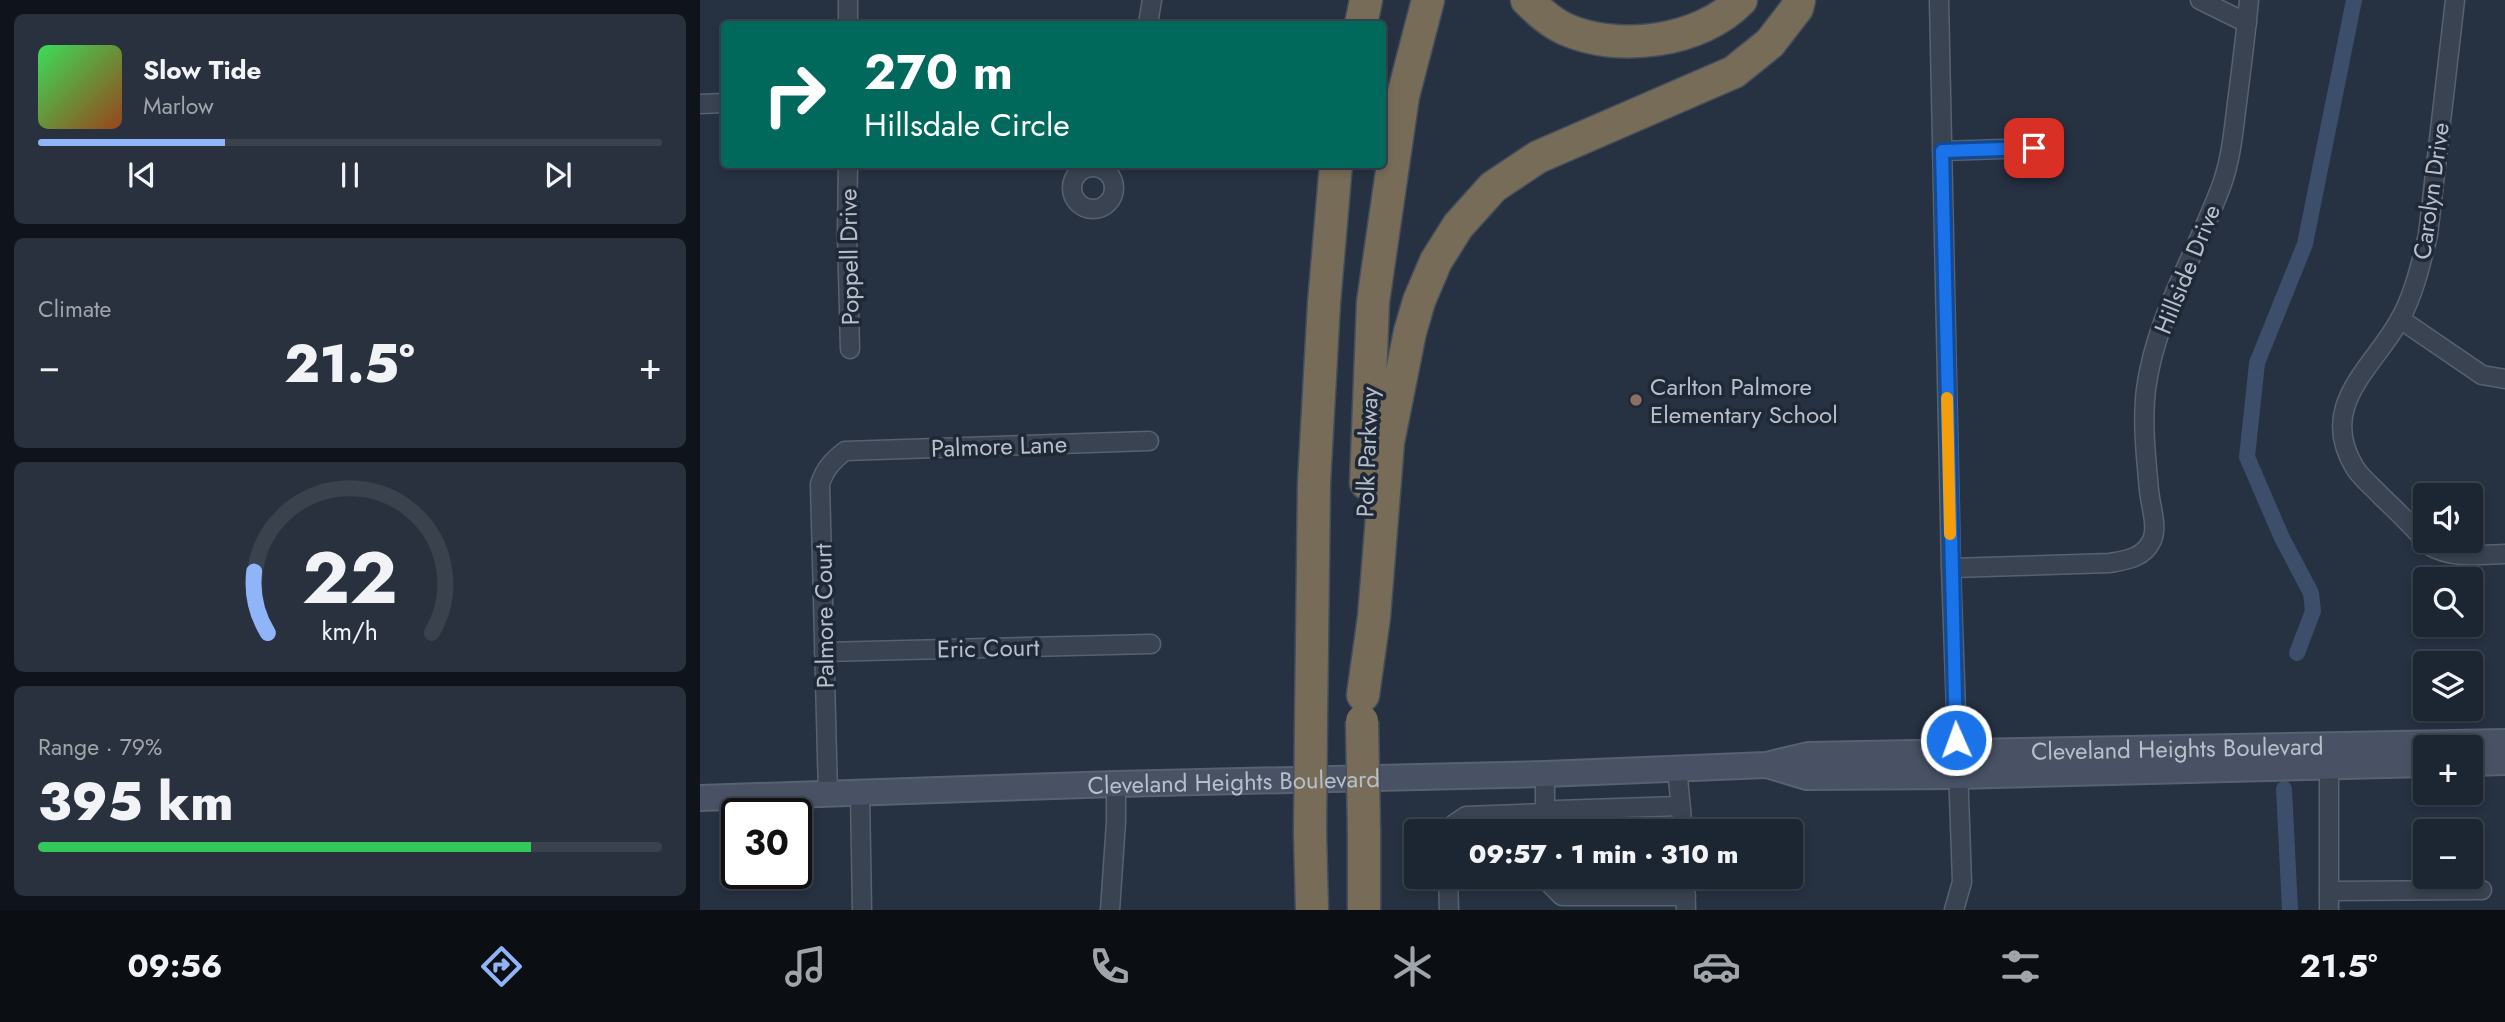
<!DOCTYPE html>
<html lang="en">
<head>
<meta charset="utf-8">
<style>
	:root { --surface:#1c2532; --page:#29313e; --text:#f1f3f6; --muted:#a0a5ac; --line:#3a424d; --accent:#8fb5f8 }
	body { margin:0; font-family:Jost,sans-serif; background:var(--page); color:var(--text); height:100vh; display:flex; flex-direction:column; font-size:26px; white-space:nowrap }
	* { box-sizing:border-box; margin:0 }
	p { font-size:23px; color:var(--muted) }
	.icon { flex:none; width:38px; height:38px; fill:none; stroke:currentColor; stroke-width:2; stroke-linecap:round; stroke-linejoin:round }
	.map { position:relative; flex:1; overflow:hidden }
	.sheet { display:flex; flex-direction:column; gap:14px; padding:14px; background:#0f141c; width:700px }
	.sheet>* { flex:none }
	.banner { position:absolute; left:21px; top:21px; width:665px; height:147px; border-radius:7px; box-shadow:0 4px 10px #0003,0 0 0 2px var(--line); background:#00695c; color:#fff; overflow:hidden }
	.buttons { position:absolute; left:1713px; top:483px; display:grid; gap:14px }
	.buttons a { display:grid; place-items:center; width:70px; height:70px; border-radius:7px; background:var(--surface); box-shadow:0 4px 10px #0003,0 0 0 2px var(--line); font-size:35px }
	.speed { position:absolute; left:21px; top:798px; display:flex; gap:14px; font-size:35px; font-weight:700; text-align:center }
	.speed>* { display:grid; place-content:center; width:91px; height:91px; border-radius:50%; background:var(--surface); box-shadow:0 4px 10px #0003,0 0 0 2px var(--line); line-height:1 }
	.speed .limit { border:4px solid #111; border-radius:10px; background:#fff; color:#111 }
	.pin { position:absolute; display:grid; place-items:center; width:60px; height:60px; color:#fff; margin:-30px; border-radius:14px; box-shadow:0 4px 10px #0006 }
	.me { position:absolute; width:77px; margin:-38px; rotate:358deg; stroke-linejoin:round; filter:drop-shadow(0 0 5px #0008) }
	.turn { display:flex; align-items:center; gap:24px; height:147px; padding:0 28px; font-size:32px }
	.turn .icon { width:91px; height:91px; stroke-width:2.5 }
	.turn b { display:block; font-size:49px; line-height:60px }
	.big { font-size:52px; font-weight:800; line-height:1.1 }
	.sheet .widget { flex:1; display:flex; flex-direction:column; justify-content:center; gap:10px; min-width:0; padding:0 24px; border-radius:10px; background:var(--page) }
	.sheet .dial { align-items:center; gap:0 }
	.dial svg { height:182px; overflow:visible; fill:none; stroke:var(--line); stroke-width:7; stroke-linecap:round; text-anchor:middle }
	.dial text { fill:var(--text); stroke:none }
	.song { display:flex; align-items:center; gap:21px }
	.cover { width:84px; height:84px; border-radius:10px; background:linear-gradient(135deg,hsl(130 70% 55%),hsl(20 70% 35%)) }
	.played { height:7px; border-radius:4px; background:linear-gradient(90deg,var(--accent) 30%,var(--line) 30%) }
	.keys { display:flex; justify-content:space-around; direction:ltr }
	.heat { display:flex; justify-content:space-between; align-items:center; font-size:38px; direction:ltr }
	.charge { height:10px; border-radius:5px; background:linear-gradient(90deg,#34c759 79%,var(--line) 0) }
	.trip { position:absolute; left:704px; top:819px; width:399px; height:70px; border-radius:7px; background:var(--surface); box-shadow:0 4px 10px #0003,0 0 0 2px var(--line); font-weight:800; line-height:70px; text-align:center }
	.tab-bar { display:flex; height:112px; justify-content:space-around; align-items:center; background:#0b0f14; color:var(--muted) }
	.tab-bar .icon { width:49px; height:49px }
	.tab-bar .on { color:var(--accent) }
	.tab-bar b { font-size:32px; color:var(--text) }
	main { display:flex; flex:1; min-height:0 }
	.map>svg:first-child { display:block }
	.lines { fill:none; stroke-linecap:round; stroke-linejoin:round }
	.canal { stroke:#3c4e6a; stroke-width:16 }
	.street-casing { stroke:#58616f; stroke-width:21 }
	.secondary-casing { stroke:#58616f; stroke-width:28 }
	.highway-casing { stroke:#454e5c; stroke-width:35 }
	.street { stroke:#3a4351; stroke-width:18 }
	.secondary { stroke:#485264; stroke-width:24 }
	.highway { stroke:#776c57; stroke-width:32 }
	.highway-bridge-casing { stroke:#454e5c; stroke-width:35; stroke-linecap:butt }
	.highway-bridge { stroke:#776c57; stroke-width:32 }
	.route-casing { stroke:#114b97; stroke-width:18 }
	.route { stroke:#1a73e8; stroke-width:12 }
	.slow { stroke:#f59e0b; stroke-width:12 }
	.education-dot { fill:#8d6e63; stroke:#1f2837; stroke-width:2.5 }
	.labels { text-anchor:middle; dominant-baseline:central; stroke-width:7; stroke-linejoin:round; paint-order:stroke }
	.street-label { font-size:24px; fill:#b7bfcb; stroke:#1f2837 }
	.poi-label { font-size:24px; fill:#b7bfcb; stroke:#1f2837; text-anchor:start }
</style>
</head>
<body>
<main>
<section class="sheet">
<div class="widget">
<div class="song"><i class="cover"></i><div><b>Slow Tide</b><p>Marlow</p></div></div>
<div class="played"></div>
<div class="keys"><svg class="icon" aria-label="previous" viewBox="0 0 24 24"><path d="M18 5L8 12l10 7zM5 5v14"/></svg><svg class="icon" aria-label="pause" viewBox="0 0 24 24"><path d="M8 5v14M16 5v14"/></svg><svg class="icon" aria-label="next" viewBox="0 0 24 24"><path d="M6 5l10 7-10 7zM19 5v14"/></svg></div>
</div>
<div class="widget"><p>Climate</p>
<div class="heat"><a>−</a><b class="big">21.5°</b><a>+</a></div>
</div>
<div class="widget dial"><svg viewBox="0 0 100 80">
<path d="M14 69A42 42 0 1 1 86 69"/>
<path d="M14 69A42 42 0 0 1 8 42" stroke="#8fb5f8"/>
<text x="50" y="56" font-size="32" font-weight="700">22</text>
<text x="50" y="72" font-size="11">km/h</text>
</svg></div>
<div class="widget"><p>Range · 79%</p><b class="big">395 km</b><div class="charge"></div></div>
</section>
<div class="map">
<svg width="1805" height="910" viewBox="0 0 1805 910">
	<rect width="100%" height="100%" fill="#263142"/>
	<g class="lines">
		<g class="canal">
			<path d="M 1597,653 L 1613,611 L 1611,593 L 1582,538 L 1547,457 L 1557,363 L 1605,244 L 1654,0"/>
			<path d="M 1584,789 L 1590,910"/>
		</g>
		<g class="street-casing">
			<g id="street">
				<path d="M 1239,0 L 1251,568 L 1262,882 L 1254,910"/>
				<path d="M 1500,0 L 1547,23"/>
				<path d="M 1755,0 L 1728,235 C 1721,263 1714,295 1699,321 C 1672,369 1617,406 1655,468 C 1662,479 1673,487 1681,496 C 1698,512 1714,528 1730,546 C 1753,559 1779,555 1805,554"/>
				<path d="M 148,24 L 148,0"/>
				<path d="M 448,24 L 452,0"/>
				<path d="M 0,104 L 24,103"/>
				<path d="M 1242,151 L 1334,148"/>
				<path d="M 148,164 L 147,234 L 150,349"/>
				<circle cx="393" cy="188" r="21"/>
				<path d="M 1700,319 L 1782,375 L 1805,379"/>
				<path d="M 1251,568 L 1410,563 C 1426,560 1443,558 1451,542 C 1459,528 1450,505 1449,490 C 1446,457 1442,422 1446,389 C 1456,315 1497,253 1522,184 C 1532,156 1534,125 1538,95 C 1542,64 1546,32 1549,0"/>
				<path d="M 124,652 L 451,644"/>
				<path d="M 977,767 L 983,831"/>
				<path d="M 160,793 L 162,910"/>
				<path d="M 128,795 L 120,484 C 125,469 132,461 145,451 L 449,441"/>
				<path d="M 751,831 L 753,825 L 766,816 L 845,813 L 857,810 L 980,806"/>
				<path d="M 845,831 L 845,774"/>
				<path d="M 748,877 L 749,910"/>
				<path d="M 848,877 L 849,883 L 862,896 L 986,896"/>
				<path d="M 985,877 L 986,910"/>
				<path d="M 1629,891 L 1782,890"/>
				<path d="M 410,910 L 416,822 L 416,784"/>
				<path d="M 1629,910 L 1629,756"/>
			</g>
		</g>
		<g class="secondary-casing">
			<g id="secondary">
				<path d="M 1771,763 L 1805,762"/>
				<path d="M 1067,765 L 1107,777 L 1257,776 L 1726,764"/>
				<path id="s1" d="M 0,798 L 416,784 L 845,774 L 1066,765 L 1108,755 L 1805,742"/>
			</g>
		</g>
		<g class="highway-casing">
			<g id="highway">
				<path d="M 827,0 C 839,12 850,22 865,29 C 918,53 1001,42 1041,0"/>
				<path d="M 661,24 L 666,0"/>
				<path d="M 666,483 L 673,302 L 703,96 L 728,0"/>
				<path d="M 663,695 L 674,617 L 688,442 L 710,332 L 719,301 L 736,261 L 758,226 L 793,187 L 838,157 L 1034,72 L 1070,43 L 1097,8 L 1099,0"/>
				<path d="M 611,722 L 614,483 L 624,303 L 636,164"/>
				<path d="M 664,832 L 664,910"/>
				<path d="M 610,833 L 612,910"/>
			</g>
		</g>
		<use href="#street" class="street"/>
		<use href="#secondary" class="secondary"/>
		<use href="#highway" class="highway"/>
		<g class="highway-bridge-casing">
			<g id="highway-bridge">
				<path d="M 662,721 L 664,832"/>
				<path d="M 610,833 L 611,722"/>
			</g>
		</g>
		<use href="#highway-bridge" class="highway-bridge"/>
	</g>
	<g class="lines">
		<g class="route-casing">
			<path id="route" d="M 1256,740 L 1242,151 L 1334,148"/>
		</g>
		<use href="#route" class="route"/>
		<path class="slow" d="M 1247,398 L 1250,534"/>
	</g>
	<circle class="education-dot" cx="936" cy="400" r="7"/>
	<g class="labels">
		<g class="street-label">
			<text transform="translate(1731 191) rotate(-82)">Carolyn Drive</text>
			<text transform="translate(149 257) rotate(-91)">Poppell Drive</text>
			<text transform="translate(1487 269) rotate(-68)">Hillside Drive</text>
			<text transform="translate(299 446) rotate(-2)">Palmore Lane</text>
			<text transform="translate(667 452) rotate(-88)">Polk Parkway</text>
			<text transform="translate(124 616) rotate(-91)">Palmore Court</text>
			<text transform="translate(288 648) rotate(-1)">Eric Court</text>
			<text stroke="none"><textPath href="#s1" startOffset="1479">Cleveland Heights Boulevard</textPath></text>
			<text stroke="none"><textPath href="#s1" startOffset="534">Cleveland Heights Boulevard</textPath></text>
		</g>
		<g class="poi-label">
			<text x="950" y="386">Carlton Palmore<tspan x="950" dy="28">Elementary School</tspan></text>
		</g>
	</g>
</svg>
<div class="buttons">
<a><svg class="icon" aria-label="sound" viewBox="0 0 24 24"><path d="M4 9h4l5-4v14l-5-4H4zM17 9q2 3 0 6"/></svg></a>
<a><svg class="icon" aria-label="search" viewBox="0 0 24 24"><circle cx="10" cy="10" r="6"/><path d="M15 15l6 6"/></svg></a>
<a><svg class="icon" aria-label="layers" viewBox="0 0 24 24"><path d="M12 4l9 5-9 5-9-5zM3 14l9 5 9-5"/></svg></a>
<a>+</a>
<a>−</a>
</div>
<div class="speed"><div class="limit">30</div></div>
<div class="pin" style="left:1334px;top:148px;background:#d93025"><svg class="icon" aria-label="arrive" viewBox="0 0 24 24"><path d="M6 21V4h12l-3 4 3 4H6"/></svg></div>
<svg class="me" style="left:1256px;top:740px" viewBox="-20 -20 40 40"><circle r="17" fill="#1a73e8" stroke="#fff" stroke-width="3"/><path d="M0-11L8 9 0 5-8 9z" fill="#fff"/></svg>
<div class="trip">09:57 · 1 min · 310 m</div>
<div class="banner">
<div class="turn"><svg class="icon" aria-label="right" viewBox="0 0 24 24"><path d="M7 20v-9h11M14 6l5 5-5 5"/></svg><div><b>270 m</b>Hillsdale Circle</div></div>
</div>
</div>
</main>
<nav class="tab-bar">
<b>09:56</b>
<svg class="icon on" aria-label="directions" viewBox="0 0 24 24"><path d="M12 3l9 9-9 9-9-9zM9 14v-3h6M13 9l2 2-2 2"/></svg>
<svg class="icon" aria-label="music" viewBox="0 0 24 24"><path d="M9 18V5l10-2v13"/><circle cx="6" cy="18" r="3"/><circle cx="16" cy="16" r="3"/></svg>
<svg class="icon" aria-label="phone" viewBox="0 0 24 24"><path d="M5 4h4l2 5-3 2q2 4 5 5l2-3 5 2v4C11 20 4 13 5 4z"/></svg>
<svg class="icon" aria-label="climate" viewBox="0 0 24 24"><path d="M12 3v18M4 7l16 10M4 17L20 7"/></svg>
<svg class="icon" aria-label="car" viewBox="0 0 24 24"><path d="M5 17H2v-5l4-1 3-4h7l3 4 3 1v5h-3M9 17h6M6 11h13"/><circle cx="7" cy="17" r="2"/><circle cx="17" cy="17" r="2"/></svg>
<svg class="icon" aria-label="filters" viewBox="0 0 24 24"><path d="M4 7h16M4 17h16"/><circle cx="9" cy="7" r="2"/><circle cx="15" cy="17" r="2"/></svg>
<b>21.5°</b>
</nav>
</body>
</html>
